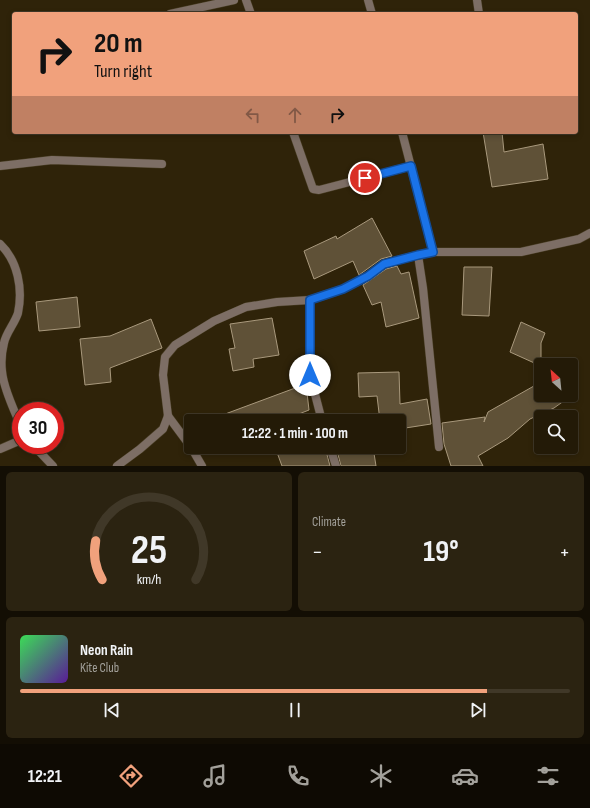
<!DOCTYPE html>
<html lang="en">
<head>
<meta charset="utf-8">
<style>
	:root { --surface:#231a07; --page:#2b2311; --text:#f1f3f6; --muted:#a3a19b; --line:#403828; --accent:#f1a17c }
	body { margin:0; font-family:"Sofia Sans Condensed",sans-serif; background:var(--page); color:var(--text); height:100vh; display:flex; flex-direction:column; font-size:15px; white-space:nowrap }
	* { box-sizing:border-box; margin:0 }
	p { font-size:13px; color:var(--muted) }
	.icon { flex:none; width:22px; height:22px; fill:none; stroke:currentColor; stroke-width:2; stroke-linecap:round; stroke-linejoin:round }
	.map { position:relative; height:466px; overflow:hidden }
	.details { display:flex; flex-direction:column; gap:6px; padding:6px; background:#130e04; flex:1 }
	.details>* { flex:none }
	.hud { position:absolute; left:12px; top:12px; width:566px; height:122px; border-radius:4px; box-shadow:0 2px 6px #0003,0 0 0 1px var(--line); background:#f1a17c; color:#111; overflow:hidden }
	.needle { width:26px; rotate:333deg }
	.tools { position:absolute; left:534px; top:358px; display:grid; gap:8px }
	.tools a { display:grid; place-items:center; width:44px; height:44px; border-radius:4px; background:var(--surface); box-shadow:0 2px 6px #0003,0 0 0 1px var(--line); font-size:20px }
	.speed { position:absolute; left:12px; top:402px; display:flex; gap:8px; font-size:20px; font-weight:700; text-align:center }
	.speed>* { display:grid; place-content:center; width:52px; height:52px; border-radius:50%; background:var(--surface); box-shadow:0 2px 6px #0003,0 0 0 1px var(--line); line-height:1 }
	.speed .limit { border:6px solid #d22; background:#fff; color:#111 }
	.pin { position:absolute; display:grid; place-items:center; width:34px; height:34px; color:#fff; margin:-17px; border:2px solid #fff; border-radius:50%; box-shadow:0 1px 4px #0007 }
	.me { position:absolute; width:44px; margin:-22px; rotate:0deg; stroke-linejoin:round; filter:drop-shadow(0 0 3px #0008) }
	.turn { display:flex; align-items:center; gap:14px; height:84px; padding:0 16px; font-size:18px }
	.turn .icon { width:52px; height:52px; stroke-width:2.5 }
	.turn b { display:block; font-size:28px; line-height:34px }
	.lanes { display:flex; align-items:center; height:38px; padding:0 16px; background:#0003; justify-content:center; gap:20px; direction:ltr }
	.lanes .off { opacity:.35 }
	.big { font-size:30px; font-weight:700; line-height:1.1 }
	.details .card { flex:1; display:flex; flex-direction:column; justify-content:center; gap:6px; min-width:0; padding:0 14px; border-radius:6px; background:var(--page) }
	.details .dial { align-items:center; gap:0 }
	.dial svg { height:104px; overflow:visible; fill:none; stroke:var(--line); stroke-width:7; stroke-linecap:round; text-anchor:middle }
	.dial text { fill:var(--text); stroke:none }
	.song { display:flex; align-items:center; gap:12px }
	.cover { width:48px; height:48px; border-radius:6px; background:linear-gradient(135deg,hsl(130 70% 55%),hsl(270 70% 35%)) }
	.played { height:4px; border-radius:2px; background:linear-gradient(90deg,var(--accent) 85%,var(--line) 85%) }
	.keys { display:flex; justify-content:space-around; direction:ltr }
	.heat { display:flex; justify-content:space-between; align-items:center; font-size:22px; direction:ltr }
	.details .tiles { flex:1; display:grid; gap:6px; grid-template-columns:1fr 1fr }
	.card:last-child { grid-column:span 2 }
	.trip { position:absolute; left:184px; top:414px; width:222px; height:40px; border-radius:4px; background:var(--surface); box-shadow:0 2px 6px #0003,0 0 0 1px var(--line); font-weight:700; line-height:40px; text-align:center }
	.dock { display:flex; height:64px; justify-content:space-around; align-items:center; background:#0e0a03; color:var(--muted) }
	.dock .icon { width:28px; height:28px }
	.dock .current { color:var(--accent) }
	.dock b { font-size:18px; color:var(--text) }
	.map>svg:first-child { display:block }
	.building { fill:#5f5137; stroke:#a9997d }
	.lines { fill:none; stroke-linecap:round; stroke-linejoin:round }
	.service-casing { stroke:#493e25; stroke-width:9 }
	.minor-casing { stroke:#493e25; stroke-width:9 }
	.service { stroke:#7d6e65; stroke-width:8 }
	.minor { stroke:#7d6e65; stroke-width:8 }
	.route-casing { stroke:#114b97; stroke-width:10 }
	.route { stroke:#1a73e8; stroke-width:7 }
</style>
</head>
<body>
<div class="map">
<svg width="590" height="466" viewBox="0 0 590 466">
	<rect width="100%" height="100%" fill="#2f2309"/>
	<g class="building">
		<path d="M 483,132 L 502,132 L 504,152 L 543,144 L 548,179 L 492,187 Z"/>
		<path d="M 372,218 L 392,256 L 381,259 L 359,275 L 353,261 L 314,279 L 304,251 L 336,236 L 337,239 Z"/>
		<path d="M 397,266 L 401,274 L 409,272 L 419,318 L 386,327 L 381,302 L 372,305 L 363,285 L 386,269 Z"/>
		<path d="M 464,267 L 492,267 L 489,316 L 462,315 Z"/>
		<path d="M 77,297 L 80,327 L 39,331 L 36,302 Z"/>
		<path d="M 272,318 L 279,355 L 253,359 L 254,367 L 233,371 L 229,349 L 235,348 L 230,324 Z"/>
		<path d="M 151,319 L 162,348 L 110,368 L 111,382 L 85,385 L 80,339 L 110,336 Z"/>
		<path d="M 521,322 L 545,333 L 541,343 L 541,366 L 510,352 Z"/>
		<path d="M 399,372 L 400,404 L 427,399 L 431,424 L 399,429 L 399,421 L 380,421 L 377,396 L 359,397 L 358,373 Z"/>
		<path d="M 541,382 L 541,395 L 571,395 L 571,389 L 575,393 L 554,408 L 530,419 L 508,438 L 478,456 L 483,466 L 451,466 L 444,444 L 442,423 L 485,417 L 484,422 L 488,412 Z"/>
		<path d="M 306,384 L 309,410 L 281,421 L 209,420 Z"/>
		<path d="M 275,447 L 325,447 L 330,466 L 282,466 Z"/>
		<path d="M 336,447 L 373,447 L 376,466 L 341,466 Z"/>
	</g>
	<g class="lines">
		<g class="service-casing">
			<g id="service">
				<path d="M 418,255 L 423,288 L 439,447"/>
				<path d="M 168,416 L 191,447"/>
				<path d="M 191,447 L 202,466"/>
			</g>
		</g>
		<g class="minor-casing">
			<g id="minor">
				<path d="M 246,0 L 251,14"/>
				<path d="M 368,0 L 372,14"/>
				<path d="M 477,0 L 479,14"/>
				<path d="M 170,14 L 234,0"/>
				<path d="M 293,132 L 313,189 L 319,190 L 411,166"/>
				<path d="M 402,132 L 433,252"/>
				<path d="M 0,166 L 52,160 L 162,164"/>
				<path d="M 0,244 C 18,261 23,289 18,313 C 15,323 6,333 4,343 C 2,351 1,363 2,371 C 3,385 15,413 21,426"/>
				<path d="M 310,300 L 310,375 L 322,421"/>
				<path d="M 33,445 L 53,466"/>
				<path d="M 330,447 L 336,466"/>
				<path d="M 0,449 L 21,440"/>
				<path d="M 117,466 L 140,449 L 163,429 L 168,416 L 163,375 L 165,357 L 175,345 L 214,321 L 246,307 L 277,302 L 310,300 L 343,289 L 368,276 L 384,264 L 418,255 L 433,252 L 521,252 L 579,239 L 590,233"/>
			</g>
		</g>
		<use href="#service" class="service"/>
		<use href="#minor" class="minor"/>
	</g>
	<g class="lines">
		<g class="route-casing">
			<path id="route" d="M 310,375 L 310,300 L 343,289 L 368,276 L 384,264 L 418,255 L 433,252 L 411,166 L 365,178"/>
		</g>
		<use href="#route" class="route"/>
	</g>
</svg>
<div class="tools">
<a><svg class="needle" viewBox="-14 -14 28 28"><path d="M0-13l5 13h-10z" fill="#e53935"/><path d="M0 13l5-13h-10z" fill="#a3a19b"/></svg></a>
<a><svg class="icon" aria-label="search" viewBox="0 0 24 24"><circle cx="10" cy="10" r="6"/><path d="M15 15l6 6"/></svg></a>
</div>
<div class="speed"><div class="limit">30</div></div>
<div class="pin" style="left:365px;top:178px;background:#d93025"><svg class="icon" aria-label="arrive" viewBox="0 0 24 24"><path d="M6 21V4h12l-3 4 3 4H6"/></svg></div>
<svg class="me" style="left:310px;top:375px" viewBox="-20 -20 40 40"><circle r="19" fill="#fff"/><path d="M0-13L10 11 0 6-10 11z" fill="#1a73e8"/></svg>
<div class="trip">12:22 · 1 min · 100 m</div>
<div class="hud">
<div class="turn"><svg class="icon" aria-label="right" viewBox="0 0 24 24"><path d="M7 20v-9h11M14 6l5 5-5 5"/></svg><div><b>20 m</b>Turn right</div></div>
<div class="lanes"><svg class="icon off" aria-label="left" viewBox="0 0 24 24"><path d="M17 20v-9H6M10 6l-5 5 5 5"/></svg><svg class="icon off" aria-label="ahead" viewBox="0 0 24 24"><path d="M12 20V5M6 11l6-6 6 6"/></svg><svg class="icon" aria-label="right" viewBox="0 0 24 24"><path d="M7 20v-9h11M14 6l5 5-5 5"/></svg></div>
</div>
</div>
<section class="details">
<div class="tiles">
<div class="card dial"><svg viewBox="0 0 100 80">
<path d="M14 69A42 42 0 1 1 86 69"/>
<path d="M14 69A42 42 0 0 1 9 39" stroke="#f1a17c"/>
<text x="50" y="56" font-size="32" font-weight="700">25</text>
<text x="50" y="72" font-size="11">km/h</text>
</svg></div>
<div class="card"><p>Climate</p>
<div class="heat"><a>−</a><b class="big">19°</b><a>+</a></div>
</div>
<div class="card">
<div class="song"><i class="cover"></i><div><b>Neon Rain</b><p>Kite Club</p></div></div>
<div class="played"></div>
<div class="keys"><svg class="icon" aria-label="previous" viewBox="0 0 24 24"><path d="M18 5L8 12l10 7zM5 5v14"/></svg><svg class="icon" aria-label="pause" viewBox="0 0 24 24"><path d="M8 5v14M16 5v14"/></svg><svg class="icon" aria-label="next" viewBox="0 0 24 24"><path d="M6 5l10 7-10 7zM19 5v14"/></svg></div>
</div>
</div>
</section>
<nav class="dock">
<b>12:21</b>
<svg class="icon current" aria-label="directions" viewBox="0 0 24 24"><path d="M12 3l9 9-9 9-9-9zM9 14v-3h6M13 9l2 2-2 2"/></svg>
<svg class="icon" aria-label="music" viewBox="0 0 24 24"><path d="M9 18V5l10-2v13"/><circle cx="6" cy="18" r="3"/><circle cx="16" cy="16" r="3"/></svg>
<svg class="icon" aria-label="phone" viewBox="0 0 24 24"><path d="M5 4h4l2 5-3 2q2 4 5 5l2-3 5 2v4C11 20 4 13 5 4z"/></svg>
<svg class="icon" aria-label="climate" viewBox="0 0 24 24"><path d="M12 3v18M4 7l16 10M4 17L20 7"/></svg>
<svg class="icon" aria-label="car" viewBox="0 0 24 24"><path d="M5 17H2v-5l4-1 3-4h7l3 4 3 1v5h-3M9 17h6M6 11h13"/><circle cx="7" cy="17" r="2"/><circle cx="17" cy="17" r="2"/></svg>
<svg class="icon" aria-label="filters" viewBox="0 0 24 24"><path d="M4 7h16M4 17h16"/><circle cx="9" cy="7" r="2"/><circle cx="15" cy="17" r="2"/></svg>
</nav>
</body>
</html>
